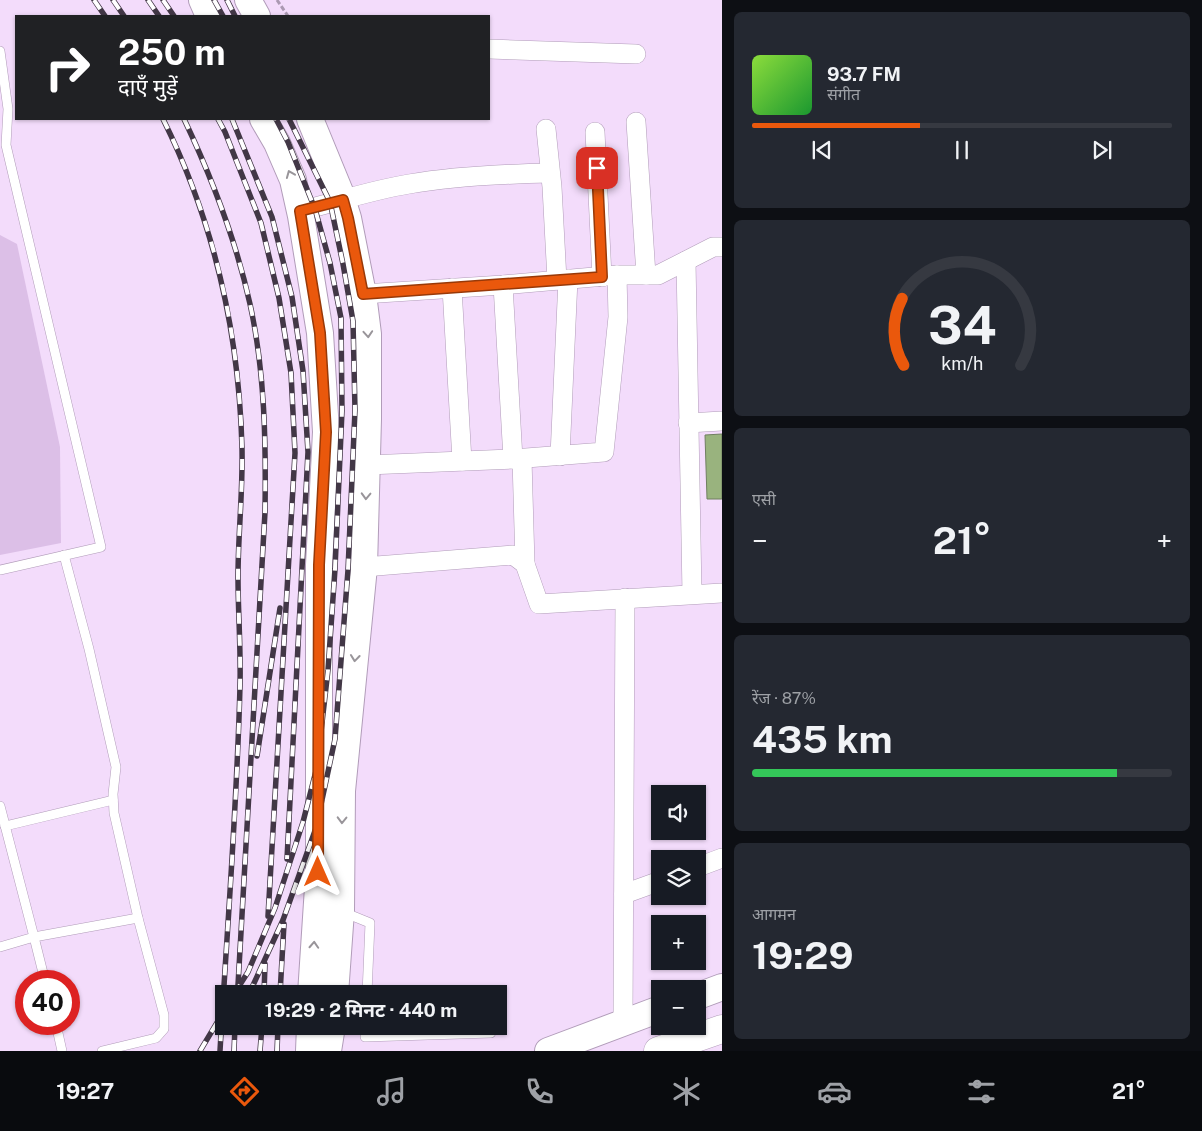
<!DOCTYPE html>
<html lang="hi">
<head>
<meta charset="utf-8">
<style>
	:root { --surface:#171b24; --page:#242831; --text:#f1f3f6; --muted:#9ea1a6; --line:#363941; --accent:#ea580c }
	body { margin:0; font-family:"Public Sans","Noto Sans Devanagari",sans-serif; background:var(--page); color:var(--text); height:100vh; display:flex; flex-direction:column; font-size:19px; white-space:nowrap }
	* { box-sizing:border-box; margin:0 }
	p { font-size:16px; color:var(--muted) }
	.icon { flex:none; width:28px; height:28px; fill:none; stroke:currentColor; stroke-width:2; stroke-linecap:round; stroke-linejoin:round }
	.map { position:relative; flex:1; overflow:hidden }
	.side { display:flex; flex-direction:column; gap:12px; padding:12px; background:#0d0f14; width:480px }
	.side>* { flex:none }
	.banner { position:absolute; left:15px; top:15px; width:475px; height:105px; border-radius:0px; box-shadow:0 1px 4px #0004; background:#202124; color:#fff; overflow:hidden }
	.controls { position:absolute; left:651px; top:785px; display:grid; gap:10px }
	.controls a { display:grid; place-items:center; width:55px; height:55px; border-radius:0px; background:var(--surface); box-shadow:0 1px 4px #0004; font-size:25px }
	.speed { position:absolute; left:15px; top:970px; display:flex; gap:10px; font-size:25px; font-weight:700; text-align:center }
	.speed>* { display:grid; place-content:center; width:65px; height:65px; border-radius:50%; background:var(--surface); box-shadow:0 1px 4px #0004; line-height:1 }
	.speed .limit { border:8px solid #d22; background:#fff; color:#111 }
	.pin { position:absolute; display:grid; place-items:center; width:42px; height:42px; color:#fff; margin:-21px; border-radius:10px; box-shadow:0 2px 8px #0006 }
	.me { position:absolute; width:55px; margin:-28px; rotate:0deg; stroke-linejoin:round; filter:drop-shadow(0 0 4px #0008) }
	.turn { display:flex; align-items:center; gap:18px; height:105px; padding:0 20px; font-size:22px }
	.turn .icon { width:65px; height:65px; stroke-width:2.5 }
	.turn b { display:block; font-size:35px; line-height:42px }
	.big { font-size:38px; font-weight:700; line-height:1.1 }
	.side .card { flex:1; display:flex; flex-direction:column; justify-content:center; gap:8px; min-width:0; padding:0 18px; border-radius:8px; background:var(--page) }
	.side .dial { align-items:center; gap:0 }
	.dial svg { height:130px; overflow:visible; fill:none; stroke:var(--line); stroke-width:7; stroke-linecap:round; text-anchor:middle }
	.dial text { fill:var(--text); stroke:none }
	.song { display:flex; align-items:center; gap:15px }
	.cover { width:60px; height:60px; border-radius:8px; background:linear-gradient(135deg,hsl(90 70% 55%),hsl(130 70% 35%)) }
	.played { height:5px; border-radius:2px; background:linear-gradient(90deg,var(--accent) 40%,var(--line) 40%) }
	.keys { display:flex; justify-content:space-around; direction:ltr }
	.heat { display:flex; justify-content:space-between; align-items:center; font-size:28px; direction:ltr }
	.charge { height:8px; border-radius:4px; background:linear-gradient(90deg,#34c759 87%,var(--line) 0) }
	.trip { position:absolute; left:215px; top:985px; width:292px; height:50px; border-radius:0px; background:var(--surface); box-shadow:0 1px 4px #0004; font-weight:700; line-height:50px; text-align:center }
	.tab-bar { display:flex; height:80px; justify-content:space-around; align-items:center; background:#090b0e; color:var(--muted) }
	.tab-bar .icon { width:35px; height:35px }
	.tab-bar .active { color:var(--accent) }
	.tab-bar b { font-size:22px; color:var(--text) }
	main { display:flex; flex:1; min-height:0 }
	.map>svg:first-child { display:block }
	.garden { fill:#dcbfe7 }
	.building { fill:#99b37e; stroke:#707f61 }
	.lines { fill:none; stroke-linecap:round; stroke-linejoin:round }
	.lane-casing { stroke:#b19cb9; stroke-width:10 }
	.street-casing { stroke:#b19cb9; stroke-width:20 }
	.secondary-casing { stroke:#b19cb9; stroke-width:28 }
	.highway-casing { stroke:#b19cb9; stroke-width:29 }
	.path { stroke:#ab99b2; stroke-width:3; stroke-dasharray:5 2.5; stroke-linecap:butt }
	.lane { stroke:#fff; stroke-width:9 }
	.street { stroke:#fff; stroke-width:19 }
	.secondary { stroke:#fff; stroke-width:26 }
	.highway { stroke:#fff; stroke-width:28 }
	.rail-casing { stroke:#423746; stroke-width:5.5 }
	.rail { stroke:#fff; stroke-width:4; stroke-dasharray:11; stroke-linecap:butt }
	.oneway { stroke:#99959a }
	.route-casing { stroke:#983908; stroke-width:12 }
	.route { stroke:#ea580c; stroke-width:9 }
</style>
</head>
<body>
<main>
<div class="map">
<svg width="722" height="1051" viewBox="0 0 722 1051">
	<rect width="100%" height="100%" fill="#f3dcfb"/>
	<path class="garden" d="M 0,235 L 17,244 L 60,447 L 61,543 L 0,555 Z"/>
	<path class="building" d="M 722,434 L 722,499 L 707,499 L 705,435 Z"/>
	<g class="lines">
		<g class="lane-casing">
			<g id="lane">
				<path d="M 0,51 L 8,109 L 6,145 L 101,547 L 0,570"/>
				<path d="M 64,555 L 89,649 L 116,767 L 113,794 L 114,813 L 138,918 L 164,1015 L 164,1029 L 156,1038 L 102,1051"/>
				<path d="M 0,806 L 34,937 L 0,947"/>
				<path d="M 5,826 L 113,800"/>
				<path d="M 343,912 L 370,923 L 367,994"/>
				<path d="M 45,981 L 34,937 L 138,918"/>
				<path d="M 56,1024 L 62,1051"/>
				<path d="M 366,1026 L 365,1037 L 491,1033"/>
			</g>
		</g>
		<g class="street-casing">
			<g id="street">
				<path d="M 489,49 L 636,54"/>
				<path d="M 636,122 L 646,275"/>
				<path d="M 546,129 L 552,187 L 557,280"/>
				<path d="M 595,132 L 602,277"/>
				<path d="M 300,211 C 336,202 372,190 409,184 C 455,176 503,174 550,173"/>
				<path d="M 686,261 L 692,594"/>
				<path d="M 503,285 L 513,459"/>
				<path d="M 452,288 L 462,461"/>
				<path d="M 363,294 L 503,285 L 617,275 L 658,275 L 713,247 L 722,247"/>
				<path d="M 688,423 L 722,421"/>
				<path d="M 560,456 L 568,279"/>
				<path d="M 522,459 L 525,564"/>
				<path d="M 367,465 L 513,459 L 604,452 L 618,317 L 617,275"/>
				<path d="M 364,567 L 513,555 L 525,564 L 539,604 L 722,593"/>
				<path d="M 698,867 L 722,858"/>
				<path d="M 624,894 L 660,881"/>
				<path d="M 623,1022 L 625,598"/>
			</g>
		</g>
		<g class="secondary-casing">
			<g id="secondary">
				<path d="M 202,0 L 209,16"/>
				<path d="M 248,0 L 257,16"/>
				<path d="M 263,119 L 277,143 L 293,180 L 301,216 L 320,333 L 326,432 L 319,565 L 319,872 L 311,994"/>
				<path d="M 310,119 L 340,192 L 348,218 L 363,294 L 368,334 L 368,419 L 364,567 L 342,791 L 341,911 L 335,994"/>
				<path d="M 698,996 L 722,987"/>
				<path d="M 309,1051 L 310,1026"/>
				<path d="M 328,1051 L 332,1026"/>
				<path d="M 548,1051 L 660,1009"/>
			</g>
		</g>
		<g class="highway-casing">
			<path id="highway" d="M 658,1051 L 722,1029"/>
		</g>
		<path class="path" d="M 277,0 L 288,16"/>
		<use href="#lane" class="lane"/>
		<use href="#street" class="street"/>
		<use href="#secondary" class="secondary"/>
		<use href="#highway" class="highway"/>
		<g class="rail-casing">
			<g id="rail">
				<path d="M 94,0 L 105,16"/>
				<path d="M 113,0 L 124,16"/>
				<path d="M 148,0 L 159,16"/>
				<path d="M 163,0 L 174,16"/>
				<path d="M 214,0 L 223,16"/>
				<path d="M 227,0 L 235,16"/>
				<path d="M 163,119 C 215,224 239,332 242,448 C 243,491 238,534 238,577 C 238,613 241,649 240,686 C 237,808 227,929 220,1051"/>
				<path d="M 184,119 C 212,178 236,241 250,304 C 265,372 266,443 265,512 L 238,985"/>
				<path d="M 218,119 L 225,132 L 261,223 L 279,298 L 291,373 L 295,453 L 268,916"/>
				<path d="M 232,119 L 272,217 L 292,297 L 303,371 L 308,452 L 287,859"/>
				<path d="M 257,756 L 280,608"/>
				<path d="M 234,994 L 248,972 L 275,908 L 303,822 L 317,767 L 328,670 L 335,569 L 342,411 L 341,318 L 330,263 L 315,209 L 288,142 L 276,119"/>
				<path d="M 249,994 L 283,920 L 316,828 L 335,739 L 348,570 L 355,410 L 353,321 L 343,264 L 330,202 L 289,119"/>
				<path d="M 264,994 L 265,964"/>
				<path d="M 280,994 L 284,924"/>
				<path d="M 200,1051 L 221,1016"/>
				<path d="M 234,1051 L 235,1026"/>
				<path d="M 260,1051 L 262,1026"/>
				<path d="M 277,1051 L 278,1026"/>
			</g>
		</g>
		<use href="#rail" class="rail"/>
	</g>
	<defs><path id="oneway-chevron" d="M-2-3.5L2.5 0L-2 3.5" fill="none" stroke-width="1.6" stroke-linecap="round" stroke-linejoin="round" transform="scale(1.25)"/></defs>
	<g class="oneway">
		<use href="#oneway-chevron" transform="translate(290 174) rotate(-112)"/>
		<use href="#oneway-chevron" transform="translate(368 334) rotate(86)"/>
		<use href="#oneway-chevron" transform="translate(366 496) rotate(92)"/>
		<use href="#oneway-chevron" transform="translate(355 658) rotate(96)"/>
		<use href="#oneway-chevron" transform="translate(342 820) rotate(91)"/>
		<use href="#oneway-chevron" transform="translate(314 945) rotate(-87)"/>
	</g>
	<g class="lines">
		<g class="route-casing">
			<path id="route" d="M 318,872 L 319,565 L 326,432 L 320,333 L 300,211 L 343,200 L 348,218 L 363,294 L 602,277 L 597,168"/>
		</g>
		<use href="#route" class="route"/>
	</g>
</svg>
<div class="controls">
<a><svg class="icon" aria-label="sound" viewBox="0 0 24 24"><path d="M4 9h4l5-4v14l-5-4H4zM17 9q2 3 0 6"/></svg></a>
<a><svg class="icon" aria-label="layers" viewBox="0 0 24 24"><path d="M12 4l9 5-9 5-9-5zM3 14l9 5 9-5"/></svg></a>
<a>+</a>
<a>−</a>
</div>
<div class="speed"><div class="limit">40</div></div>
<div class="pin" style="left:597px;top:168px;background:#d93025"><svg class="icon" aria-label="arrive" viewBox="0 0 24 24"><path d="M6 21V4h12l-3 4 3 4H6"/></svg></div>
<svg class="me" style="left:318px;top:872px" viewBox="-20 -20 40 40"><path d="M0-17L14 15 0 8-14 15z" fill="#ea580c" stroke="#fff" stroke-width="4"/></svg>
<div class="trip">19:29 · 2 मिनट · 440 m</div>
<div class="banner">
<div class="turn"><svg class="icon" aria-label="right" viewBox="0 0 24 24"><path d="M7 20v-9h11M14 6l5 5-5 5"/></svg><div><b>250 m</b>दाएँ मुड़ें</div></div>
</div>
</div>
<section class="side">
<div class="card">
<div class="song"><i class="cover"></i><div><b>93.7 FM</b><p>संगीत</p></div></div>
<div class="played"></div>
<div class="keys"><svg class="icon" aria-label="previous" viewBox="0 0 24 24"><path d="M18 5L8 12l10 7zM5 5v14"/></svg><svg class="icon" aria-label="pause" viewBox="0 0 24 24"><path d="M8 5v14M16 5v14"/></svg><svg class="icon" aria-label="next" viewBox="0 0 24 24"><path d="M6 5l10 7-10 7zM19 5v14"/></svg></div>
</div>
<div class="card dial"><svg viewBox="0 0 100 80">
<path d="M14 69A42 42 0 1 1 86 69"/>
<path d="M14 69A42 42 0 0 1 13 28" stroke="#ea580c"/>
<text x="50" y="56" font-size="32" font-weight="700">34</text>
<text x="50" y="72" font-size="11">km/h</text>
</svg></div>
<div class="card"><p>एसी</p>
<div class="heat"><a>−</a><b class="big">21°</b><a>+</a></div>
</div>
<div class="card"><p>रेंज · 87%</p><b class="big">435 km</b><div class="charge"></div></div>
<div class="card"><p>आगमन</p><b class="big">19:29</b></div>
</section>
</main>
<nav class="tab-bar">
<b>19:27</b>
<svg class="icon active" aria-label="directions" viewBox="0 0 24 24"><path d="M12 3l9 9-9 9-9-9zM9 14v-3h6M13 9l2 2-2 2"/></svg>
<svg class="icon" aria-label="music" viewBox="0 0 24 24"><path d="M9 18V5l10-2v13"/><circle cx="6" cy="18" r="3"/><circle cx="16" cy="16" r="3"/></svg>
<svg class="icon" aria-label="phone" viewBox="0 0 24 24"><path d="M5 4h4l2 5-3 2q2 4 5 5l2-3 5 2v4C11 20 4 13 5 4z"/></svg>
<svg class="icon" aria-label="climate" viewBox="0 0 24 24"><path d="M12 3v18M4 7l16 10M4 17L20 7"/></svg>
<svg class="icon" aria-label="car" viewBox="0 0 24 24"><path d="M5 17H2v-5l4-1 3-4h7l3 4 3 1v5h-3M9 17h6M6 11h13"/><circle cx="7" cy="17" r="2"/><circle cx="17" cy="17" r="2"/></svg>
<svg class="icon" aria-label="filters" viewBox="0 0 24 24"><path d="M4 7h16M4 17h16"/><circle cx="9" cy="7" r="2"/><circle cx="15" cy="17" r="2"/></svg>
<b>21°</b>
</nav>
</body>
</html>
